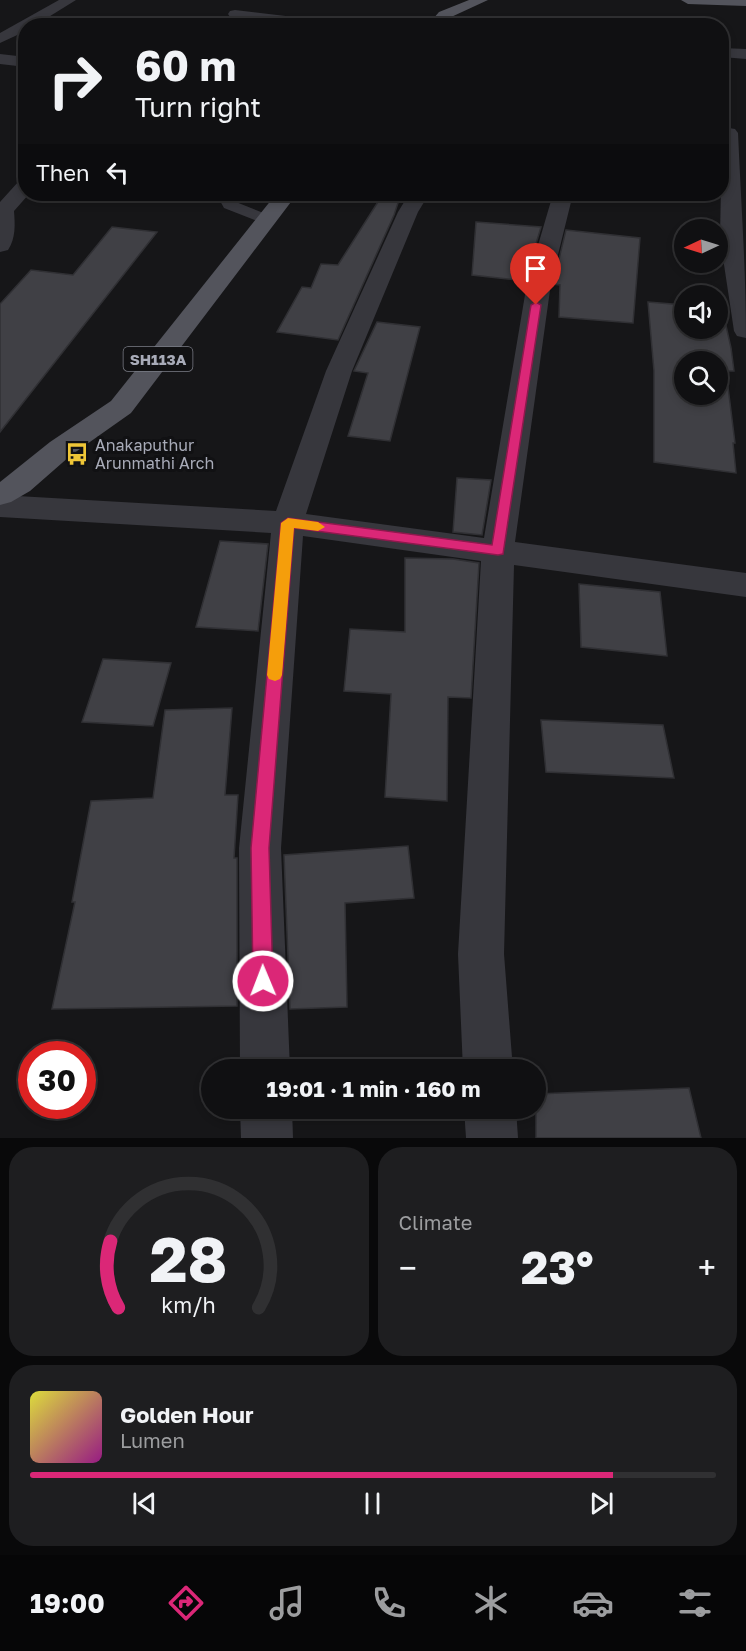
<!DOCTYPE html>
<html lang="en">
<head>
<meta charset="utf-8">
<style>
	:root { --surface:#101012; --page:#1e1e20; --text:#f1f3f6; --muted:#9c9d9f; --line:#303032; --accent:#db2777 }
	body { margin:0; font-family:"Golos Text",sans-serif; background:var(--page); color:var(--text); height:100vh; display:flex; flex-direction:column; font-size:22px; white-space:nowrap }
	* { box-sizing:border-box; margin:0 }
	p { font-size:20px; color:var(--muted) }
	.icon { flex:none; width:33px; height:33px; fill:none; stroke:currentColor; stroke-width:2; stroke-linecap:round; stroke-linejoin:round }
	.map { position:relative; height:1138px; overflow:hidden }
	.details { display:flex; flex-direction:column; gap:9px; padding:9px; background:#09090a; flex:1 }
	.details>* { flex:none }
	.hud { position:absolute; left:18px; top:18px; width:711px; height:183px; border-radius:24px; box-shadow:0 3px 9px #0003,0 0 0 2px var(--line); background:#101012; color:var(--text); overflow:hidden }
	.needle { width:39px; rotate:266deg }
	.buttons { position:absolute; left:674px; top:219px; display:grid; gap:12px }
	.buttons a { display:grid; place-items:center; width:54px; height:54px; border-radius:50%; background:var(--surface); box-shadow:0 3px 9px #0003,0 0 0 2px var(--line); font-size:30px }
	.speed { position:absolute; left:18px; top:1041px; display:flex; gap:12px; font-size:30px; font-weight:700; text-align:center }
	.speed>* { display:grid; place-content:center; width:78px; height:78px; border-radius:50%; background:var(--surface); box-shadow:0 3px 9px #0003,0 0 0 2px var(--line); line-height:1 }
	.speed .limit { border:9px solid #d22; background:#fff; color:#111 }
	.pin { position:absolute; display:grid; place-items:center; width:51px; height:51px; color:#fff; margin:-62px -26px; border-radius:50% 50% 50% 0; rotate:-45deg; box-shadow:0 0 6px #0007 }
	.pin .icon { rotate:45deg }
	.me { position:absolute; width:66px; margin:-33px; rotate:359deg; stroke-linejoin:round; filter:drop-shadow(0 0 4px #0008) }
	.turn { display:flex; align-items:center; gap:21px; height:126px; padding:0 18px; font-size:27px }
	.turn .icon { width:78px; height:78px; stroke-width:2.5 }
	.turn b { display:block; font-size:42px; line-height:51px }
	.then { display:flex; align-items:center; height:57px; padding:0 18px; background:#0003; gap:12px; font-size:22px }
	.big { font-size:45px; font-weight:700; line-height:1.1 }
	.details .card { flex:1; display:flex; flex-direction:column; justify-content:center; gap:9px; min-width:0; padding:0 21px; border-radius:24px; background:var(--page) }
	.details .dial { align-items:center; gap:0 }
	.dial svg { height:156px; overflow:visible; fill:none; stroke:var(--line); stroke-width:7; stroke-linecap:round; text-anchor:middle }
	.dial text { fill:var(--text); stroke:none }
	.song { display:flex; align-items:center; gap:18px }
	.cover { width:72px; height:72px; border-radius:9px; background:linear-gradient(135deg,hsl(60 70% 55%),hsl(310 70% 35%)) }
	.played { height:6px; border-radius:3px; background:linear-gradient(90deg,var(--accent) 85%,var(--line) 85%) }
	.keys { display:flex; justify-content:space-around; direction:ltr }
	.heat { display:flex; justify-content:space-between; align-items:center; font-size:33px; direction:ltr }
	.details .tiles { flex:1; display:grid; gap:9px; grid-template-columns:1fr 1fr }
	.card:last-child { grid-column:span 2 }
	.trip { position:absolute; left:201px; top:1059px; width:345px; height:60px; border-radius:30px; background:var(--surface); box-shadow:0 3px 9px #0003,0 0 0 2px var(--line); font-weight:700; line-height:60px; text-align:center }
	.menu { display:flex; height:96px; justify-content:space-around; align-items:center; background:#060607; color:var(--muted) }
	.menu .icon { width:42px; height:42px }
	.menu .active { color:var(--accent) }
	.menu b { font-size:27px; color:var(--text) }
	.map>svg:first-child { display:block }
	.building { fill:#404045; stroke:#303034; stroke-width:1.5; fill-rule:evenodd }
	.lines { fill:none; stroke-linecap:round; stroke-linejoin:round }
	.lane { fill:#37373d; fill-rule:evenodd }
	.street { fill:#37373d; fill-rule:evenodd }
	.primary { fill:#53545c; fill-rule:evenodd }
	.route { fill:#db2777; stroke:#8e194d; stroke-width:1.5 }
	.slow { fill:#f59e0b }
	.labels { text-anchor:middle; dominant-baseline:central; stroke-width:6; stroke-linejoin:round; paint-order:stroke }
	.shield { fill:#111113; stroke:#7b7d86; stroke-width:1.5 }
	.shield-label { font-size:15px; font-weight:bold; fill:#a8abb8 }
	.poi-label { font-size:16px; fill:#a8abb8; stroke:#111113; text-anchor:start }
</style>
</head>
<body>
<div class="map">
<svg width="746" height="1138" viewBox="0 0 746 1138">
	<rect width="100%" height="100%" fill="#161618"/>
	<g class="building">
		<path d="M 383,194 L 401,194 L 394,215 L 338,340 L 277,332 L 302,287 L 311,288 L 321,264 L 338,265 Z"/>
		<path d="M 476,222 L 541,227 L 525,281 L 472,275 Z"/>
		<path d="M 112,227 L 157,232 L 0,432 L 0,304 L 31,270 L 73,275 Z"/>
		<path d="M 566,230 L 640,238 L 633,323 L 559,317 L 560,285 L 553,284 Z"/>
		<path d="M 648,302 L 684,305 L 684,328 L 717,328 L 717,307 L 722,308 L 731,348 L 734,371 L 726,371 L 735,443 L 733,443 L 736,473 L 654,462 L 654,371 ZM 684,362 L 717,362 L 717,394 L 684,394 Z"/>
		<path d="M 377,322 L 420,327 L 390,441 L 348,436 L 368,373 L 354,371 Z"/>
		<path d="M 457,478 L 491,480 L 482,535 L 453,532 Z"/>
		<path d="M 220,541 L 268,544 L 258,631 L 196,627 Z"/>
		<path d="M 405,558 L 453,559 L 479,563 L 471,698 L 448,697 L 447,801 L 385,797 L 391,694 L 344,691 L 350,629 L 405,632 Z"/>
		<path d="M 579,584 L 660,592 L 667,656 L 581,647 Z"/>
		<path d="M 103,659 L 171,663 L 153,726 L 82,722 Z"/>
		<path d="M 232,708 L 225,795 L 238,795 L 234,858 L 237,858 L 237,1006 L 52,1009 L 75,902 L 72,902 L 91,801 L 153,798 L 165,710 Z"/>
		<path d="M 541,720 L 663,725 L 674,778 L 546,772 Z"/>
		<path d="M 408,846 L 414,898 L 345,903 L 347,1007 L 290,1009 L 284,855 Z"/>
		<path d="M 689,1088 L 701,1138 L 536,1138 L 536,1094 Z"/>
	</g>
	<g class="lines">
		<path class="lane" d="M 220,194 L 235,194 L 236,202 L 271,216 L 273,219 L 265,224 L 224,208 L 219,199 Z"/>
		<g class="street">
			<path d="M 59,0 L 76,0 L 34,26 L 26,26 L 26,31 L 0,43 L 0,33 Z"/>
			<path d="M 235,10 L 336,22 L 343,26 L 296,26 L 230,17 L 228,14 L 230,11 Z"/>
			<path d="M 722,48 L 746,49 L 746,59 L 722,57 Z"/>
			<path d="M 0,54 L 26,57 L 26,67 L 0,64 Z"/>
			<path d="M 729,128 L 735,129 L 738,133 C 741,202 746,270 746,338 L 737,336 L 734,331 L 720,238 L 722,131 Z"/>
			<path d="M 26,179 L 26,194 L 29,194 L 14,211 C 15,224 16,238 8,250 L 0,252 L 0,202 L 19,181 Z"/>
			<path d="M 409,194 L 429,194 L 418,212 L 352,371 L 306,514 L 484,538 L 527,283 L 553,194 L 573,194 L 551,283 L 515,542 L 746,573 L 746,597 L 514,565 L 504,954 L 513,1070 L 463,1070 L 458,954 L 481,561 L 303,536 L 281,848 L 290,1070 L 240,1070 L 239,848 L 271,533 L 0,517 L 0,495 L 276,511 L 326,371 L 398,212 Z"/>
			<path d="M 240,1108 L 292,1108 L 293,1138 L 241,1138 Z"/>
			<path d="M 464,1108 L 516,1108 L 518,1138 L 466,1138 Z"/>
		</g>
		<g class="primary">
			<path d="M 469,0 L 488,0 L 449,18 L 442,26 L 427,26 L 439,12 Z"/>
			<path d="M 681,0 L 746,0 L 746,6 L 688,4 Z"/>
			<path d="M 276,194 L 297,194 L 131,413 L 70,456 L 30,491 L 11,502 L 0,505 L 0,482 L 50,442 L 111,401 Z"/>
		</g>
	</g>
	<path class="route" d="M 536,302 L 541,305 L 503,554 L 498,555 L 294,528 L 269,848 L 273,981 L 270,988 L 263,990 L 256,988 L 253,981 L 251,848 L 281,523 L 288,518 L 492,545 L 531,305 Z"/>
	<path class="slow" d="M 288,518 L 318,522 L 325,527 L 318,531 L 294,528 L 282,675 L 280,679 L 275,681 L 269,679 L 267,675 L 281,523 Z"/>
	<defs>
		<g id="bus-bare" transform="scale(1.8)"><path d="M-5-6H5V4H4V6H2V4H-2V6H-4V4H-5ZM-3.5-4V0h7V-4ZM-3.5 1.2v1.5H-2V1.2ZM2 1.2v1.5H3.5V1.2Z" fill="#efc637" stroke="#111113" stroke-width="2.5" paint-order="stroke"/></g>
	</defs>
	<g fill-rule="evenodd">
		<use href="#bus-bare" x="77" y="454"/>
	</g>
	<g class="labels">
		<rect class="shield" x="123.5" y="347" width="69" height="24" rx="4.5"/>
		<g class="shield-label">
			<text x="158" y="359">SH113A</text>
		</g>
		<g class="poi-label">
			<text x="95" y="445">Anakaputhur<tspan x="95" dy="18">Arunmathi Arch</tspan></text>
		</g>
	</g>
</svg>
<div class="buttons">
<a><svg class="needle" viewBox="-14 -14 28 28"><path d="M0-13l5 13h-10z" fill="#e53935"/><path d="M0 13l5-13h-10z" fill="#9c9d9f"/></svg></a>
<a><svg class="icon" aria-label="sound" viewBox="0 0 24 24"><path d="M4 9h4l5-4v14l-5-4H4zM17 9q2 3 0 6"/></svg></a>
<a><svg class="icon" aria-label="search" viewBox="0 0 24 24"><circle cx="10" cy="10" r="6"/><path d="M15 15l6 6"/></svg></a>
</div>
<div class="speed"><div class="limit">30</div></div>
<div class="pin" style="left:536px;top:305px;background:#d93025"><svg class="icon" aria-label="arrive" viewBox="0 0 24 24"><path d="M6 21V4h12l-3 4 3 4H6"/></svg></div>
<svg class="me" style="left:263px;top:981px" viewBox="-20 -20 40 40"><circle r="17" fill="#db2777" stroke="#fff" stroke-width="3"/><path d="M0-11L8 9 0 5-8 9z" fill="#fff"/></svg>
<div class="trip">19:01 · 1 min · 160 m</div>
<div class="hud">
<div class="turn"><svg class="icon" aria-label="right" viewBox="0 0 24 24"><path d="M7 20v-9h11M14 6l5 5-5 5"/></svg><div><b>60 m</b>Turn right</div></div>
<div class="then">Then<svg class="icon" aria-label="left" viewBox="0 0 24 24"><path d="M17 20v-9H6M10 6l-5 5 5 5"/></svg></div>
</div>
</div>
<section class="details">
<div class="tiles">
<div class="card dial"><svg viewBox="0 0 100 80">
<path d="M14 69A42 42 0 1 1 86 69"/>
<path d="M14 69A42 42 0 0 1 10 35" stroke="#db2777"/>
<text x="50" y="56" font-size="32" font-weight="700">28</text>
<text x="50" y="72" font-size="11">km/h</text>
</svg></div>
<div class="card"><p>Climate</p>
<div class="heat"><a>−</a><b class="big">23°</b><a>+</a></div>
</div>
<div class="card">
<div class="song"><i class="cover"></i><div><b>Golden Hour</b><p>Lumen</p></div></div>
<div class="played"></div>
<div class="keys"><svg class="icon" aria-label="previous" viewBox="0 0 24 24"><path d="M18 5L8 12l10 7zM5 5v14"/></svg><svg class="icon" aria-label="pause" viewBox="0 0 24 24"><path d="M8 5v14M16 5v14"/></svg><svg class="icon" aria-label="next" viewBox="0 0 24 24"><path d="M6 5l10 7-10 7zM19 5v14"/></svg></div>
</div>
</div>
</section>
<nav class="menu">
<b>19:00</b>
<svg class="icon active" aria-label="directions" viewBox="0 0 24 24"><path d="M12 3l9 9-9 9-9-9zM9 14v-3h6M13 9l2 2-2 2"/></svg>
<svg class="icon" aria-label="music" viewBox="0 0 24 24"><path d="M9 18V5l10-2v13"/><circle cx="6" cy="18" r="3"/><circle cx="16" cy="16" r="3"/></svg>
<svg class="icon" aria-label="phone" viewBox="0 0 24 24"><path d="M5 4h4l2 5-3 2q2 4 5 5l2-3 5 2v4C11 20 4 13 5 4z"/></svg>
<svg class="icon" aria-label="climate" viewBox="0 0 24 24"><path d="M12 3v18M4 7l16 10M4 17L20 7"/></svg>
<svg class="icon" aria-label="car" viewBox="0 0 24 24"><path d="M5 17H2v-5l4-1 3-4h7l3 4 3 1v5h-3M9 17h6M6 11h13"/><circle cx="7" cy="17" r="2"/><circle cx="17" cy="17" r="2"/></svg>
<svg class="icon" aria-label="filters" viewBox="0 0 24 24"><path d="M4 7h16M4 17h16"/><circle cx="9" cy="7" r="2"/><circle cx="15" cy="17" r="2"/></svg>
</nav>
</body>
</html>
